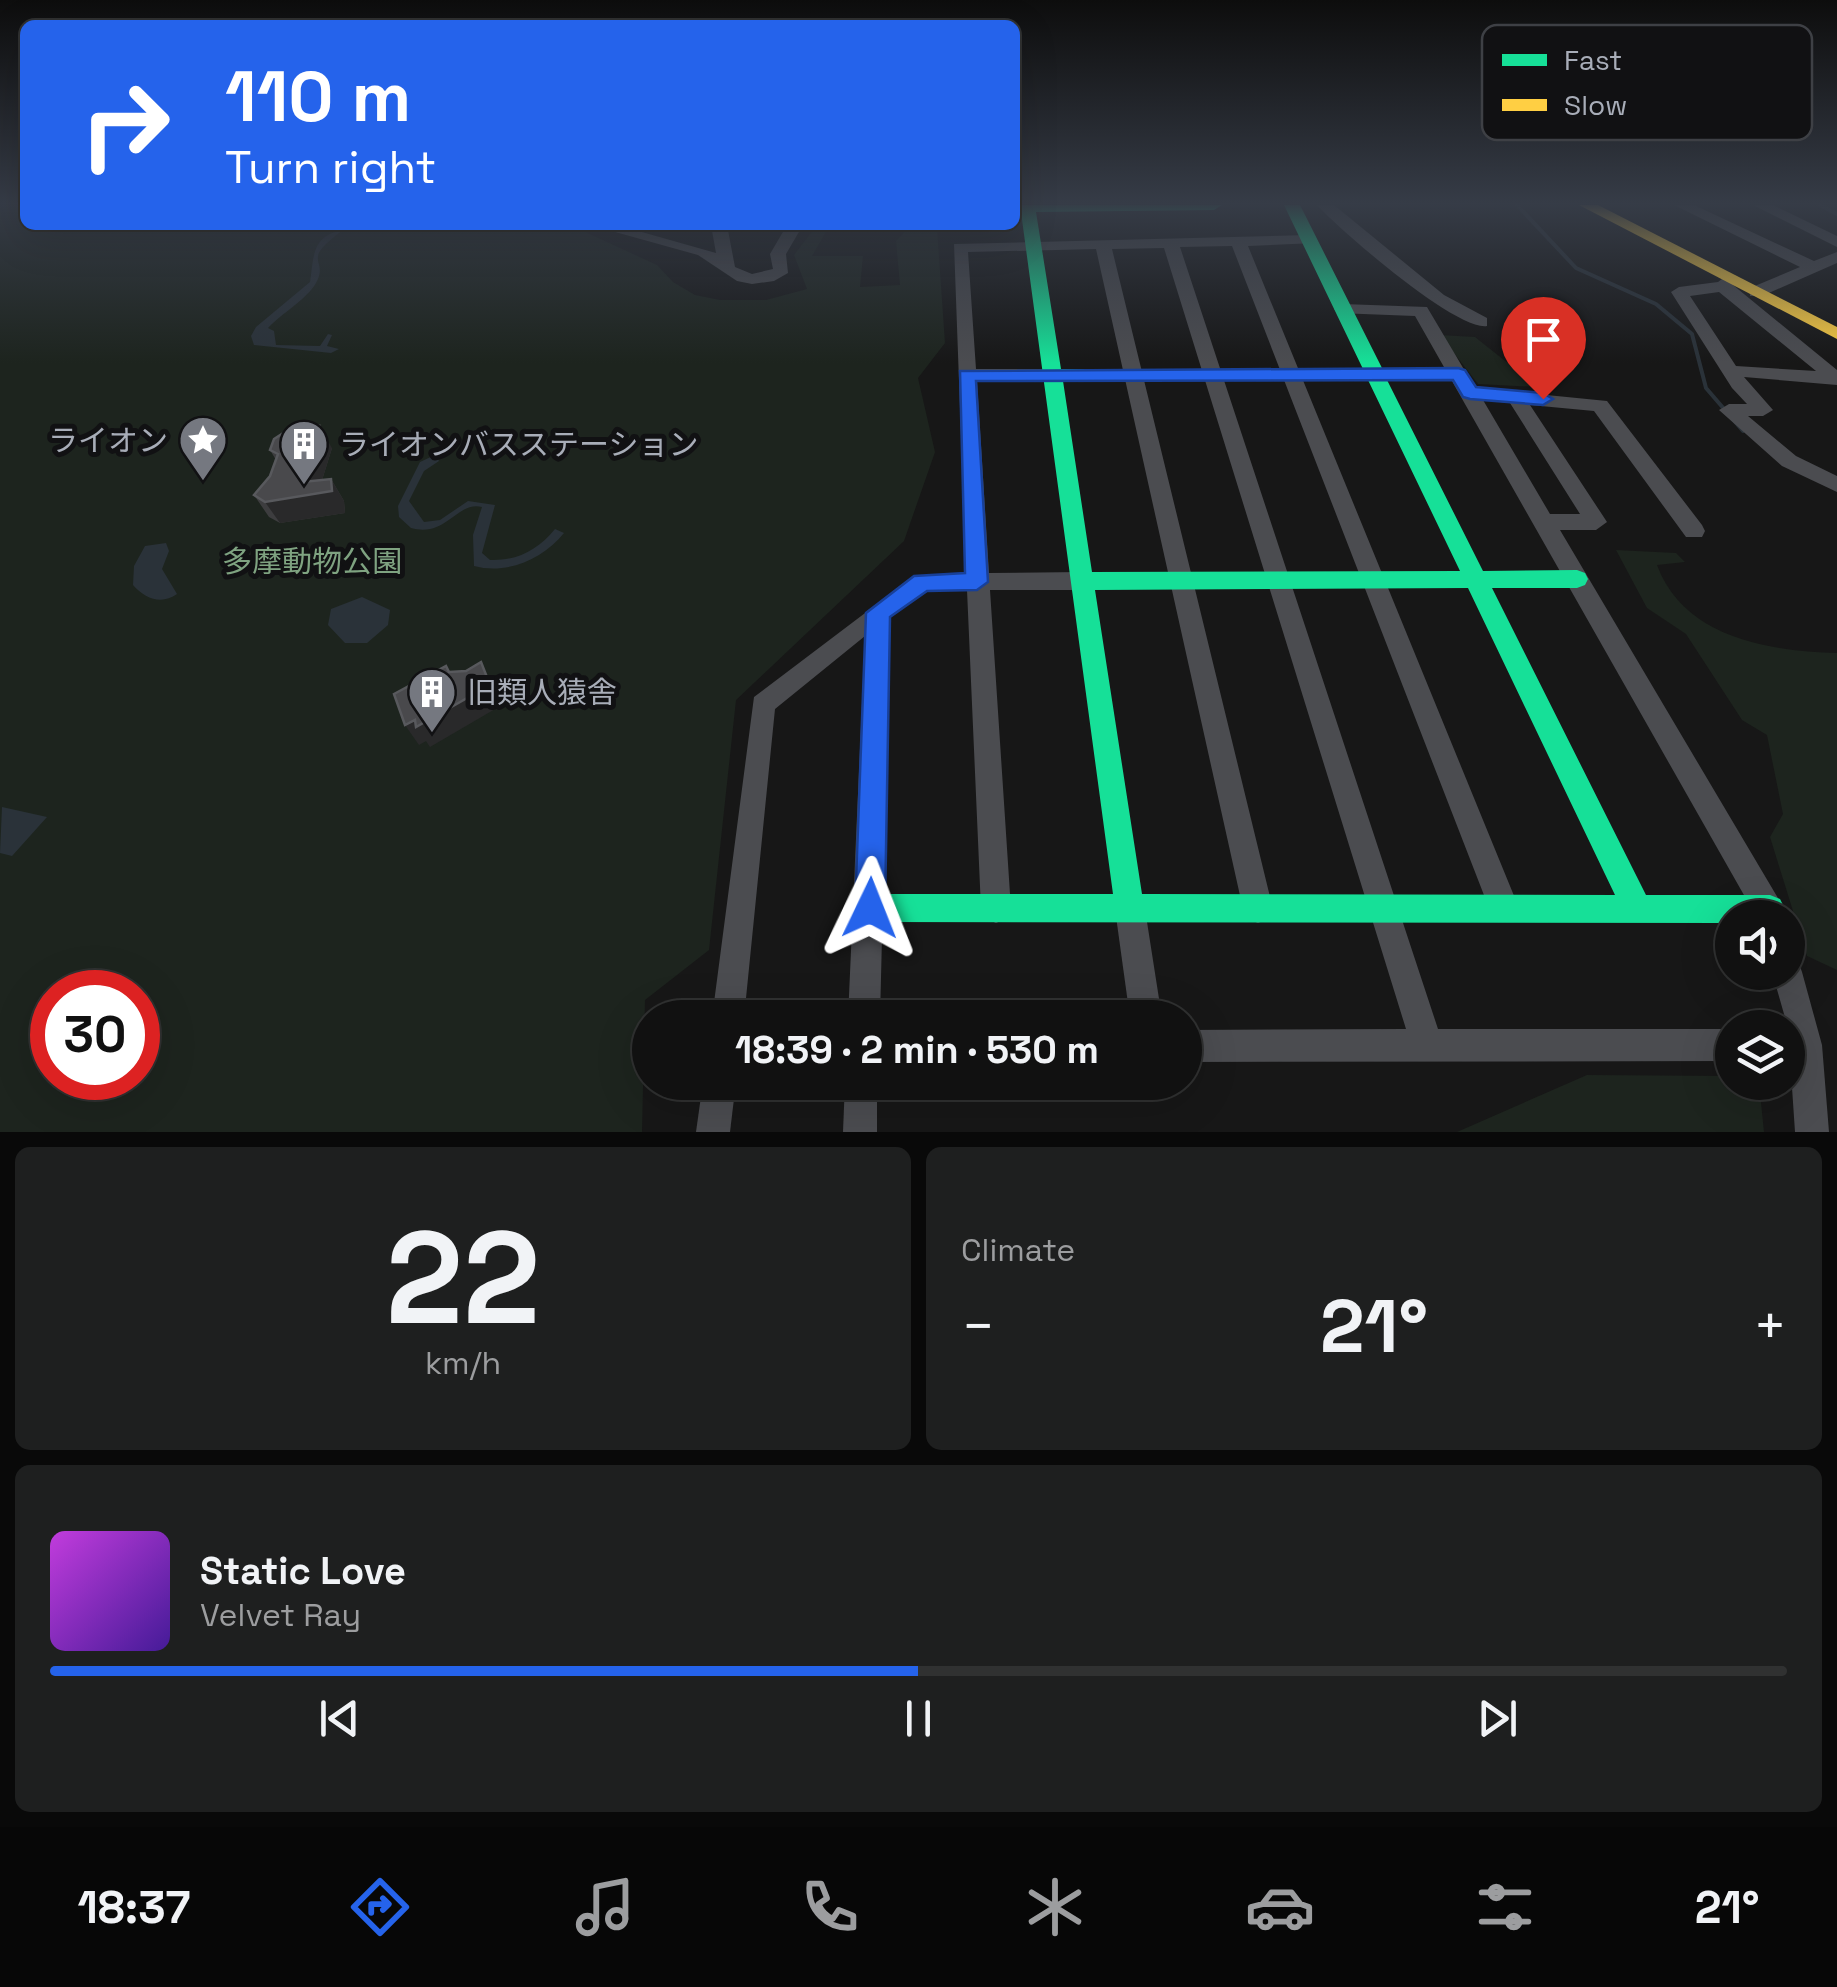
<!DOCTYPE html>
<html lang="en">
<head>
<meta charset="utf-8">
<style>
	:root { --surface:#111; --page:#1e1f1f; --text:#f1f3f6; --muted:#9c9d9f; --line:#303131; --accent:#2563eb }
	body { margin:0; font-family:"Space Grotesk","Noto Sans JP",sans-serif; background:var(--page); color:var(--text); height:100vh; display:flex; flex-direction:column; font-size:38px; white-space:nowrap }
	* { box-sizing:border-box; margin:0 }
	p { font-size:32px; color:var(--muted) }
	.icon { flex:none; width:55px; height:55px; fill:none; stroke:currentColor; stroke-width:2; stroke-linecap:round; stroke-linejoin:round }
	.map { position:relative; height:1132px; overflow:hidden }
	.sheet { display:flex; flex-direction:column; gap:15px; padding:15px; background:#090909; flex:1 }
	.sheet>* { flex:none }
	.banner { position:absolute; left:20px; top:20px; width:1000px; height:210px; border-radius:15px; box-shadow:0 10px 40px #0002,0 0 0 2px var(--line); background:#2563eb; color:#fff; overflow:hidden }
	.tools { position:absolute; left:1715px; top:900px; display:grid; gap:20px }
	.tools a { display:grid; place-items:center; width:90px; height:90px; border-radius:50%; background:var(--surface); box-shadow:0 10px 40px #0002,0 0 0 2px var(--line); font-size:50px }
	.speed { position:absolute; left:30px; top:970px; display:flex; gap:20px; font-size:50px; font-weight:700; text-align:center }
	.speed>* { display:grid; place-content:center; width:130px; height:130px; border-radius:50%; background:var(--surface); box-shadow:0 10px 40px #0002,0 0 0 2px var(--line); line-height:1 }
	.speed .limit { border:15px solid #d22; background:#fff; color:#111 }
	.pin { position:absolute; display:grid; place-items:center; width:85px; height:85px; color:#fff; margin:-102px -42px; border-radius:50% 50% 50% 0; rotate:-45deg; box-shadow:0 0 10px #0007 }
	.pin .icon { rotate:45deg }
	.me { position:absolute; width:110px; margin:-55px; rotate:2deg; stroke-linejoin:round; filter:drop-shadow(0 0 8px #0008) }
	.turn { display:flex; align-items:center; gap:35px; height:210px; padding:0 40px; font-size:45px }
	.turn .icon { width:130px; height:130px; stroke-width:2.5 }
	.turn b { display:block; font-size:70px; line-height:85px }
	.big { font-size:75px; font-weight:800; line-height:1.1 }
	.sheet .tile { flex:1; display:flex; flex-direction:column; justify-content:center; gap:15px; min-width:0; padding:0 35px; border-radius:15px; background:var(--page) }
	.sheet .dial { align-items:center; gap:0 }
	.dial b { font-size:130px; line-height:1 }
	.song { display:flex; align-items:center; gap:30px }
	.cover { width:120px; height:120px; border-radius:15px; background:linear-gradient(135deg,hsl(290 70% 55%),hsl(260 70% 35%)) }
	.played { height:10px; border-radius:5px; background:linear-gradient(90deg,var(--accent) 50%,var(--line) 50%) }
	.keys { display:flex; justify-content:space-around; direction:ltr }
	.heat { display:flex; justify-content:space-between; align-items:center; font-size:55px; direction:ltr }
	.sheet .tiles { flex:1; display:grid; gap:15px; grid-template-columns:1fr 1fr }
	.tile:last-child { grid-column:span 2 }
	.trip { position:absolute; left:632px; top:1000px; width:570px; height:100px; border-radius:50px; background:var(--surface); box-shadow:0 10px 40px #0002,0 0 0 2px var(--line); font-weight:800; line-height:100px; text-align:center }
	.menu { display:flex; height:160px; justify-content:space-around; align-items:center; background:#070707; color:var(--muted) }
	.menu .icon { width:70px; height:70px }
	.menu .on { color:var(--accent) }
	.menu b { font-size:45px; color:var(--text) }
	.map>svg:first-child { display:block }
	.green { fill:#1d241e; fill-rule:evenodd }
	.water { fill:#2a3239 }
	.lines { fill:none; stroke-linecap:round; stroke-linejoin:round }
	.stream { stroke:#2a3239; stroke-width:4 }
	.street { fill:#4b4c50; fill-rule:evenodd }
	.fast { fill:#16e098; fill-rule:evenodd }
	.slow { fill:#ffcf43; fill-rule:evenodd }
	.wall { fill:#3d3d3f }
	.shaded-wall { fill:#29292a }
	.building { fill:#49494c; stroke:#58595d; stroke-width:2.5 }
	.route { fill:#2563eb; stroke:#184099; stroke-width:2.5 }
	.labels { text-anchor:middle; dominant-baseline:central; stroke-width:10; stroke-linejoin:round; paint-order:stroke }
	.poi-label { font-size:30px; fill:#a8adb8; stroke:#111113; text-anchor:start }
	.park-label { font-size:30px; fill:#7fa381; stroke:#111113 }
	.key { fill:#111113; stroke:#3e4045; stroke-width:2.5 }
	.key-label { font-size:28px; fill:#a8adb8 }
</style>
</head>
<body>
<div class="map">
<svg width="1837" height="1132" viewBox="0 0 1837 1132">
	<rect width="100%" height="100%" fill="#171717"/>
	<g class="green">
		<path d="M 0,205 L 25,205 L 25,225 L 570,225 L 657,265 L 673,282 L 695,295 L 720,300 L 766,300 L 807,289 L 794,255 L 817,225 L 830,225 L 812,256 L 863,256 L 860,287 L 900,285 L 896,241 L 911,225 L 937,228 L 945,343 L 918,378 L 935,452 L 904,541 L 736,700 L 709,950 L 645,1000 L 642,1132 L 0,1132 ZM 52,992 L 138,992 L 138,1078 L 52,1078 Z"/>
		<path d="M 1440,335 L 1475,337 L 1538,387 L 1478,384 Z"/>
		<path d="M 1616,550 L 1676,553 L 1685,562 L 1657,565 C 1684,638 1769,651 1837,653 L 1837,970 L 1807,956 L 1770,837 L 1783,814 L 1767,735 L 1742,720 L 1686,634 L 1647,608 Z"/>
		<path d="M 1587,1075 L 1732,1076 L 1732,1082 L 1759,1083 L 1764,1132 L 1457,1132 Z"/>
	</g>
	<g class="water">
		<path d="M 343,230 C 298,263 330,258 316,283 C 306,300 282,313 268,328 L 274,331 L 276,345 L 320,346 L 328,334 L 332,335 L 327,346 L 339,349 L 331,353 L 254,345 L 251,336 L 256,327 L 310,282 C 314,257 311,236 343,230 Z"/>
		<path d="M 435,455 L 439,461 L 424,471 L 409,501 L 424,522 L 440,520 L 468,501 L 495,505 L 482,553 L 490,560 C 517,561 538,550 555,529 L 564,533 C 543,559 507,575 474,566 L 473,535 L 482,507 C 456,501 447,538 411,528 L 399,517 L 398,506 L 420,462 Z"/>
		<path d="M 166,543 L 169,551 L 162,569 L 177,594 C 162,605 145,599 133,585 L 134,566 L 145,546 Z"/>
		<path d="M 362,597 L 390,610 L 388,625 L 367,643 L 345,643 L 328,625 L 331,609 Z"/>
		<path d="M 2,807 L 47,817 L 12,856 L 0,853 Z"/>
	</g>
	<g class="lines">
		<g class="stream">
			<path d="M 1517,205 L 1576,268 L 1656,304 L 1692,334 L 1706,388 L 1743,431"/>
			<path d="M 1820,205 L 1837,214"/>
		</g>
		<g class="street">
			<path d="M 1317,205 L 1334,205 L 1444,295 L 1487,318 L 1487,326 C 1456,331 1341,231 1317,205 Z"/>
			<path d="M 1674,205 L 1694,205 L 1814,261 L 1837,252 L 1837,263 L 1762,296 L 1750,296 L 1750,288 L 1800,267 Z"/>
			<path d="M 1753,205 L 1773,205 L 1837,236 L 1837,247 Z"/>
			<path d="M 590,225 L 617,225 L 716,253 L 711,225 L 727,225 L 735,267 L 752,274 L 773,269 L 770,254 L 787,225 L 803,225 L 786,254 L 788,273 L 774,281 L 752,284 L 737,281 L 698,255 Z"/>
			<path d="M 1309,235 L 1315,237 L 1315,243 L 1248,246 L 1519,908 L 1514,918 L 1504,922 L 1494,918 L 1489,908 L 1232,246 L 1180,247 L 1438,1029 L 1732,1029 L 1732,1061 L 1185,1062 L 1185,1030 L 1406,1029 L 1164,248 L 1112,249 L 1273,909 L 1268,919 L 1258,923 L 1248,919 L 1243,909 L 1096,249 L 968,252 L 976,369 L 1053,369 L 1062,375 L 1053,381 L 977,381 L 989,573 L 1083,572 L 1091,575 L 1094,581 L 1091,587 L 1083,590 L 990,590 L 1011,909 L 1006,919 L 996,923 L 986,919 L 981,909 L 967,590 L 927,591 L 890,617 L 880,1018 L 848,1018 L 865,636 L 775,709 L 744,1018 L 712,1018 L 754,697 L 914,576 L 966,573 L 954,244 Z"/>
			<path d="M 1730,273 L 1738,278 L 1733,285 L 1837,370 L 1837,385 L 1744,377 L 1773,410 L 1763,416 L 1748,416 L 1796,456 L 1837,476 L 1837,492 L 1782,466 L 1719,410 L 1729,404 L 1747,404 L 1732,388 L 1671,292 L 1679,287 L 1718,282 ZM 1719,292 L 1816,371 L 1736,366 L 1690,296 Z"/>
			<path d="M 1343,304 L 1427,307 L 1475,388 L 1607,401 L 1702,525 L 1705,531 L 1702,537 L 1686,537 L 1594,411 L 1530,405 L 1607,522 L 1596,530 L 1560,530 L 1782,905 L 1786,918 L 1757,918 L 1415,316 L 1337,313 L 1334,309 ZM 1483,400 L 1510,403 L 1580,514 L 1550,514 Z"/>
			<path d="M 1130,895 L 1140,899 L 1145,909 L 1162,1018 L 1130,1018 L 1115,909 L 1120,899 Z"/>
			<path d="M 1788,957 L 1798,961 L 1802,972 L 1822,1045 L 1829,1132 L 1795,1132 L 1788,1028 L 1772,972 L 1788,972 Z"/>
			<path d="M 703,1082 L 736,1082 L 730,1132 L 696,1132 Z"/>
			<path d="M 845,1082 L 877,1082 L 877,1132 L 843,1132 Z"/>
		</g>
		<path class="fast" d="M 1015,205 L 1222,205 L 1214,210 L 1036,212 L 1061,369 L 1363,369 L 1284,205 L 1300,205 L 1382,368 L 1459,368 L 1468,374 L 1459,380 L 1387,380 L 1483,571 L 1577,570 L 1585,573 L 1588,579 L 1585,585 L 1577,588 L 1492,588 L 1646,895 L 1770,895 L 1780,899 L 1785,909 L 1781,918 L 1732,918 L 1732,923 L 870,922 L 860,918 L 855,908 L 860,898 L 870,894 L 1113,894 L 1021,212 L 1015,213 ZM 1368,380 L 1460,571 L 1092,572 L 1063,381 ZM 1468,588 L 1615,895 L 1142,894 L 1095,590 Z"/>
		<path class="slow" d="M 1579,205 L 1598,205 L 1837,327 L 1837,339 Z"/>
	</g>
	<path class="wall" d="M 332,448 L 322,480 L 331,479 L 344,501 L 345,513 L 280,523 L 269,517 L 254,495 L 270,476 L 276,460 L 270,450 Z"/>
	<g class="shaded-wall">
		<path d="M 319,426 L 332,448 L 318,493 L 331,479 L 344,501 L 345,513 L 280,523 L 265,502 L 302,482 Z"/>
		<path d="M 481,662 L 502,705 L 430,747 L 426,741 L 419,745 L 405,725 Z"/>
	</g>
	<g class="building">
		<path d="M 319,426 L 302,482 L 331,479 L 332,491 L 265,502 L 254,495 L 270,476 L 278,454 L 270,450 L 274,439 L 288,430 Z"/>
		<path d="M 481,662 L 490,685 L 416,727 L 415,720 L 405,725 L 394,694 L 446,666 L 449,672 L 466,671 Z"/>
	</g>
	<linearGradient id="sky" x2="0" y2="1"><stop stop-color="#0d0d0d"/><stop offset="0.56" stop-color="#363c47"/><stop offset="1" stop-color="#363c47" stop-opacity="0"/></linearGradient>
	<rect width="1837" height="363" fill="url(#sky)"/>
	<path class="route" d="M 1458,368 L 1465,370 L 1476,387 L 1543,393 L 1553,399 L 1543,405 L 1470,399 L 1463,397 L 1453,380 L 976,381 L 988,582 L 977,590 L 927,591 L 890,617 L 885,908 L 880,918 L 870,922 L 859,918 L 855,908 L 866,613 L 914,576 L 965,573 L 960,371 Z"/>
	<defs>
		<g id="sight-pin" transform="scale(2.5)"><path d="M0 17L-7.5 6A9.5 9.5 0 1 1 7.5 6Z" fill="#757880" stroke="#111113"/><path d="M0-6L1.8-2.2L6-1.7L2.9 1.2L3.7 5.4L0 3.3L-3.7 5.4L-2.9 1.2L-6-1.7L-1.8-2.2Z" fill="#fff"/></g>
		<g id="building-pin" transform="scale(2.5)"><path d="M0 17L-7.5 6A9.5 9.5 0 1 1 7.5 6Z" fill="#757880" stroke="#111113"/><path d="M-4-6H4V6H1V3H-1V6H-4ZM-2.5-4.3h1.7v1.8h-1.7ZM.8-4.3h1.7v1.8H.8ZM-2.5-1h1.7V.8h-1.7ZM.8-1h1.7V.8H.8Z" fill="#fff"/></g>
	</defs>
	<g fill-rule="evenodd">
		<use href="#sight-pin" x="203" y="440"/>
		<use href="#building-pin" x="304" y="444"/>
		<use href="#building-pin" x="432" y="692"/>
	</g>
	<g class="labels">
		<g class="poi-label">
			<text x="168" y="440" text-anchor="end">ライオン</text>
			<text x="339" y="444">ライオンバスステーション</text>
			<text x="467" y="692">旧類人猿舎</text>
		</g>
		<g class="park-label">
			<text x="312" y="561">多摩動物公園</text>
		</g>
	</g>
	<rect x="1482" y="25" width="330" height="115" rx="15" class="key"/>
	<rect x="1502" y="54" width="45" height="12" fill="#16e098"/>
	<rect x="1502" y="99" width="45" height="12" fill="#ffcf43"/>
	<g class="key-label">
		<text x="1564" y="70">Fast</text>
		<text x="1564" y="115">Slow</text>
	</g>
</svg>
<div class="tools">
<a><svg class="icon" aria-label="sound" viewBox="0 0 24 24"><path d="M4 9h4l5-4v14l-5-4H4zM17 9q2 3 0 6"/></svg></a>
<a><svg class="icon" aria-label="layers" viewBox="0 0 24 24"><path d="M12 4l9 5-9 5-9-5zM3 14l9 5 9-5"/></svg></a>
</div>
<div class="speed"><div class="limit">30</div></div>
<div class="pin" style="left:1543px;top:399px;background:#d93025"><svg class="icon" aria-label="arrive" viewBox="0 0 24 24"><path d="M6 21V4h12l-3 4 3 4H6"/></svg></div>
<svg class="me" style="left:870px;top:908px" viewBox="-20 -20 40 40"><path d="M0-17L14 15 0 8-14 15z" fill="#2563eb" stroke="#fff" stroke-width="4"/></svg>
<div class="trip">18:39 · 2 min · 530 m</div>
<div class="banner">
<div class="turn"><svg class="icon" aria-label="right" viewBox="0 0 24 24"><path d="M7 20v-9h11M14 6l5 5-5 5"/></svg><div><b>110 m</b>Turn right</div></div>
</div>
</div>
<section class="sheet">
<div class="tiles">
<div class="tile dial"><b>22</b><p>km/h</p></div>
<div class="tile"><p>Climate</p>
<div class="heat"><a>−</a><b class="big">21°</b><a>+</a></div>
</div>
<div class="tile">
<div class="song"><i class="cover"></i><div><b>Static Love</b><p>Velvet Ray</p></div></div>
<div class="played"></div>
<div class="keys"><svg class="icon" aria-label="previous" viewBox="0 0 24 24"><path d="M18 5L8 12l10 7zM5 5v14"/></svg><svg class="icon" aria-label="pause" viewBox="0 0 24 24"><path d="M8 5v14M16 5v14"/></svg><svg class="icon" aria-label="next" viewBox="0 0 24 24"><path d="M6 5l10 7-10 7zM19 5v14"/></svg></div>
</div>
</div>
</section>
<nav class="menu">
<b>18:37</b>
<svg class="icon on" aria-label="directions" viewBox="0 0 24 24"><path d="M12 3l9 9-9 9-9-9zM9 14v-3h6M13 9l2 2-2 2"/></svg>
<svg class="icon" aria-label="music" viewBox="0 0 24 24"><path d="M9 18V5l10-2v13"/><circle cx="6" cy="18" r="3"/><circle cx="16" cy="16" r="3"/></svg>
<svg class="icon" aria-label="phone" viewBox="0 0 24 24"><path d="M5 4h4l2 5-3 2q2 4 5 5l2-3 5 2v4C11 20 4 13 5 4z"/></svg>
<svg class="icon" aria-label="climate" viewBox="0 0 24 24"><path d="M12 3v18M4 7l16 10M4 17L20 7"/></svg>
<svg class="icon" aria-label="car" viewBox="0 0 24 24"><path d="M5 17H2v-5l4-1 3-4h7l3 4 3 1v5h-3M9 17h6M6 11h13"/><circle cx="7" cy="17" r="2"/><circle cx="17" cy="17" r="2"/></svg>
<svg class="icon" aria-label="filters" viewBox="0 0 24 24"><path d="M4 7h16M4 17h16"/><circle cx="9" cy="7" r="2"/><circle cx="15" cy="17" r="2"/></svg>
<b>21°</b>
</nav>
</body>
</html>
